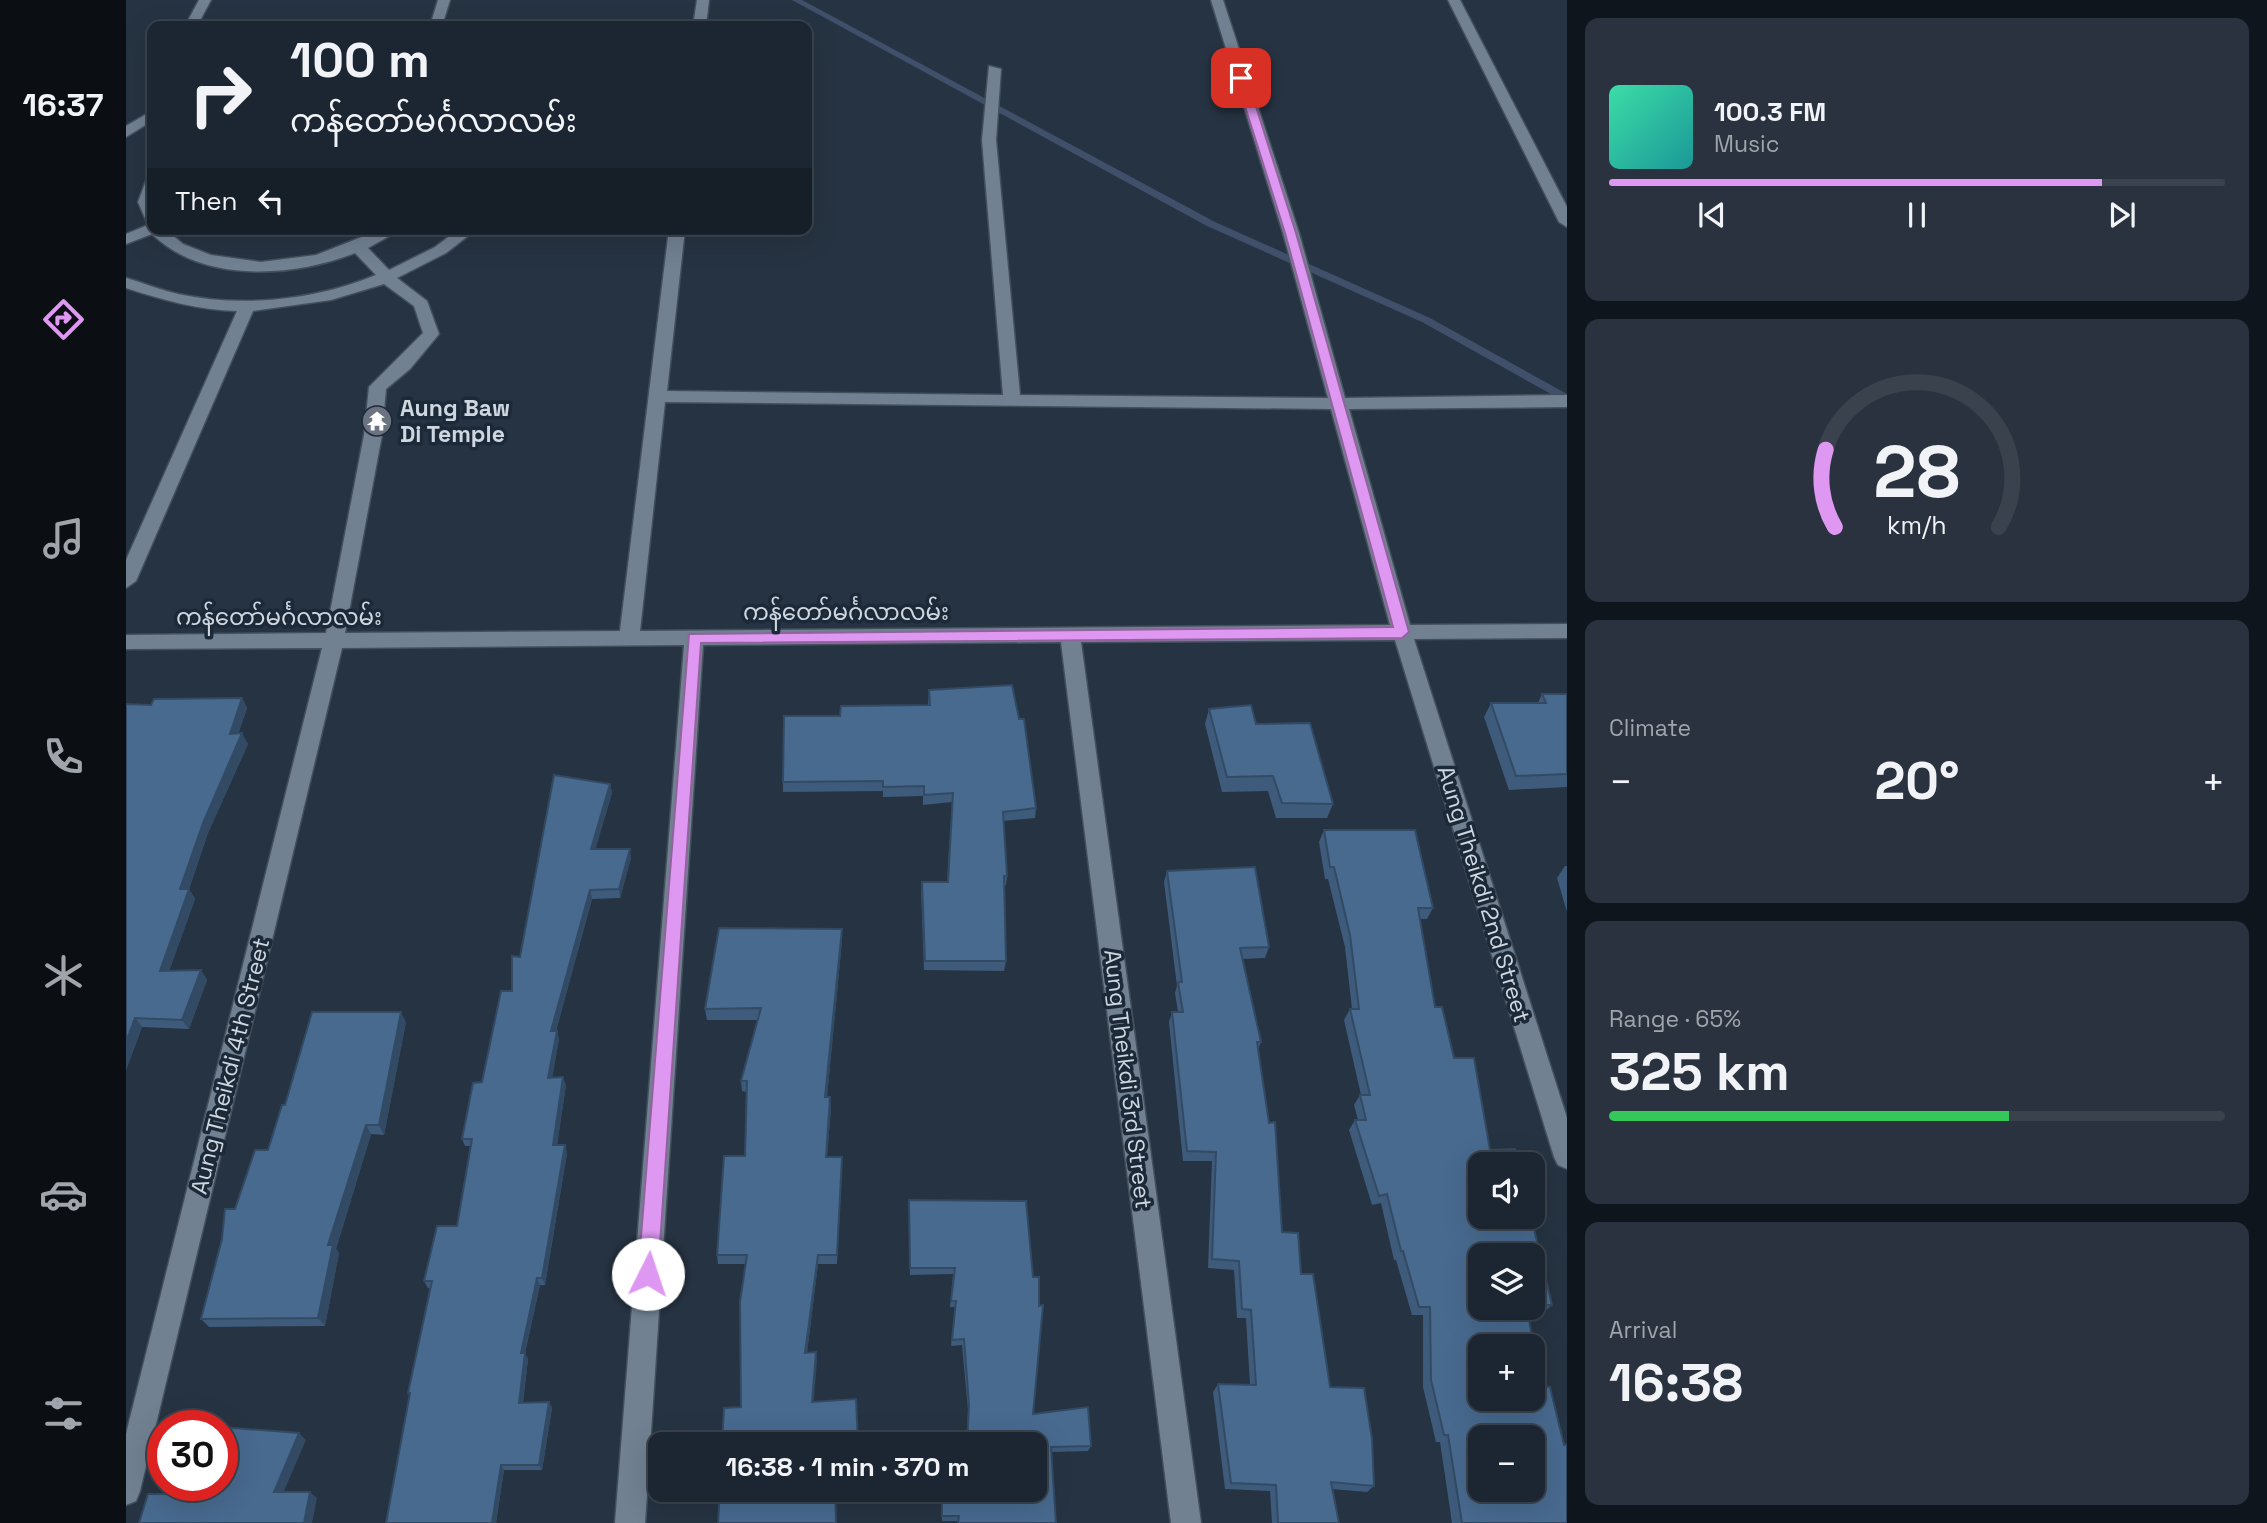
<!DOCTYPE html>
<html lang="en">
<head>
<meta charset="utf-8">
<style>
	:root { --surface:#1c2632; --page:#29323e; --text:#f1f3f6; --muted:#a0a5ac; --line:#3a434d; --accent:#de98f2 }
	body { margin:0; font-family:"Space Grotesk","Noto Sans Myanmar",sans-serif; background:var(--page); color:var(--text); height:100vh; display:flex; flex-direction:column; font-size:26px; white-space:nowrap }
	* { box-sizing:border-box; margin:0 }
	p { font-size:23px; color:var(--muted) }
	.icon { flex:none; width:38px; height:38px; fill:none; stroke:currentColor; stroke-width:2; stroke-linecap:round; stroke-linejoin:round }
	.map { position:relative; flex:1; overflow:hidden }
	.side { display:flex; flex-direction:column; gap:18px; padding:18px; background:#0f151c; width:700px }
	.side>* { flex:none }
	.hud { position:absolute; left:21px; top:21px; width:665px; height:214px; border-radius:14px; box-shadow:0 7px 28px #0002,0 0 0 2px var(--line); background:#1c2632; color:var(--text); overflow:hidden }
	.controls { position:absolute; left:1342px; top:1152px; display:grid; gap:14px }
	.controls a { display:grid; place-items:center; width:77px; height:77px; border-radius:14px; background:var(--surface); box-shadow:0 7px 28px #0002,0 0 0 2px var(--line); font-size:35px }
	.speed { position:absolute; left:21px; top:1410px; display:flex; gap:14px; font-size:35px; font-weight:700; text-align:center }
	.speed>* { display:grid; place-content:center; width:91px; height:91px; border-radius:50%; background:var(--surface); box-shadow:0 7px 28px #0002,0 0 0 2px var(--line); line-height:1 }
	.speed .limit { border:10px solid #d22; background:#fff; color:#111 }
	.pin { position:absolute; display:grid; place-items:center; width:60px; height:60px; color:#fff; margin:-30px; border-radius:14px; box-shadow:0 4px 10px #0006 }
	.me { position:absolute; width:77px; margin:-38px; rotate:4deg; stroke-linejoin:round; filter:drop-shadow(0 0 5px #0008) }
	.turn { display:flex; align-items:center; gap:24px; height:147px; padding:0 28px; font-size:32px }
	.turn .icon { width:91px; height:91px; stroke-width:2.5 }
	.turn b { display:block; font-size:49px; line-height:60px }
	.then { display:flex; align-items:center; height:66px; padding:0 28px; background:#0003; gap:14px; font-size:26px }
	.big { font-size:52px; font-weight:700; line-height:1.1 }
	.side .tile { flex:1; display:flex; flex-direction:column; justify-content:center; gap:10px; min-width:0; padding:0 24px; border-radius:14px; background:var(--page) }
	.side .dial { align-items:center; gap:0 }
	.dial svg { height:182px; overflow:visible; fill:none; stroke:var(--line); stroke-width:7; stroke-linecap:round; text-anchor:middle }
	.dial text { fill:var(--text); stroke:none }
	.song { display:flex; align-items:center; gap:21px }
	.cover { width:84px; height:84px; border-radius:10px; background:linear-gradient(135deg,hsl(160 70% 55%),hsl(180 70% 35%)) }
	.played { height:7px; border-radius:4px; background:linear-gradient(90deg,var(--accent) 80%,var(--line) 80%) }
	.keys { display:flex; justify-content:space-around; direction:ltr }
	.heat { display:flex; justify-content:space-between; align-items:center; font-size:38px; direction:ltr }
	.charge { height:10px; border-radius:5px; background:linear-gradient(90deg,#34c759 65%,var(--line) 0) }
	.trip { position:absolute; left:522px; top:1432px; width:399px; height:70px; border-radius:14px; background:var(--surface); box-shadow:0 7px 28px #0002,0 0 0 2px var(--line); font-weight:700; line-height:70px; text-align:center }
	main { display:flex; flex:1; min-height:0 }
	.tabs { display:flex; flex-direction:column; width:126px; justify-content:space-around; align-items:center; background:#0b0f14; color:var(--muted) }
	.tabs .icon { width:49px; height:49px }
	.tabs .selected { color:var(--accent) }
	.tabs b { font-size:32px; color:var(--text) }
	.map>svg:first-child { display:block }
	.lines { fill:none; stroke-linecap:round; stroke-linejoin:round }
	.stream { fill:#41506a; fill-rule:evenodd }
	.minor-casing { stroke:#444f5c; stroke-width:3 }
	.minor { fill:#718192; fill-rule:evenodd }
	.wall { fill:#3e5b7b; fill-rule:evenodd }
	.shaded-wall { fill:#324a64 }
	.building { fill:#486a8f; stroke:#324a64; stroke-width:2; fill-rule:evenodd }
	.route { fill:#de98f2; stroke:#90639d; stroke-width:2 }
	.labels { text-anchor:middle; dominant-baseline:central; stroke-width:7; stroke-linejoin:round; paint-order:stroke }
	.poi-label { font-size:23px; font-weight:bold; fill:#ced6e0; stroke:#1c2938; text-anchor:start }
	.street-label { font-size:23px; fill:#ced6e0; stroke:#1c2938 }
</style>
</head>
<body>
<main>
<nav class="tabs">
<b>16:37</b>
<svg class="icon selected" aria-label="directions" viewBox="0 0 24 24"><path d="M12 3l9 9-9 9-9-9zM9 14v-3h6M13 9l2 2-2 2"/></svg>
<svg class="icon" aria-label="music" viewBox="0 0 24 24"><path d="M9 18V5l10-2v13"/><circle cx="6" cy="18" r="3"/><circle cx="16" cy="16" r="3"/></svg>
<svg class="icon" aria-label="phone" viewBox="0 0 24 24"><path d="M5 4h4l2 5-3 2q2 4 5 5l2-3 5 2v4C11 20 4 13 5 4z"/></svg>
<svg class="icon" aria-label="climate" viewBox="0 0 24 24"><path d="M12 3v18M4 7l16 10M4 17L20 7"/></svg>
<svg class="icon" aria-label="car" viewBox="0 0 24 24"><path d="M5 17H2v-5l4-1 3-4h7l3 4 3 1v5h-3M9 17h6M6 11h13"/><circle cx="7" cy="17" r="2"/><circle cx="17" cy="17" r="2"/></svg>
<svg class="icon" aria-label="filters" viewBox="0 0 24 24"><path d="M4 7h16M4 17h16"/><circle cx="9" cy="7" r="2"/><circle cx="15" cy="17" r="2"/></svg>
</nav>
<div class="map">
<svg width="1441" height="1523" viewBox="0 0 1441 1523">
	<rect width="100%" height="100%" fill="#263342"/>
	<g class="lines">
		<path class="stream" d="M 666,0 L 676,0 L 1089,222 L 1304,318 L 1441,394 L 1441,403 L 1296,322 L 1081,226 Z"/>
		<g class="minor-casing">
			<g id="minor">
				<path d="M 73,0 L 85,0 L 71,26 L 59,26 Z"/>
				<path d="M 312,0 L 324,0 L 316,26 L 304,26 Z"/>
				<path d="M 571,0 L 583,0 L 580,26 L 567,26 Z"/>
				<path d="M 1085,0 L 1097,0 L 1173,233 L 1219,398 L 1441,395 L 1441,407 L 1223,409 L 1284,625 L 1441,624 L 1441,638 L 1288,639 L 1441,1118 L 1441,1169 L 1432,1165 L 1428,1157 L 1269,640 L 955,642 L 1075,1523 L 1045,1523 L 935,642 L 577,645 L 519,1523 L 489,1523 L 558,645 L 216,648 L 14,1491 L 10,1501 L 0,1505 L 0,1434 L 196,648 L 0,649 L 0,635 L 200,633 L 238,435 L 243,387 L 297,333 L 288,306 L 258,284 L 205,300 L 127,311 L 10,581 L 0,588 L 0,560 L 111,311 C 72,310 37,300 0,288 L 0,278 C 18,283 34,290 52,294 C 117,308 189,300 250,275 L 229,253 C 168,277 77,284 26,234 L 0,244 L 0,234 L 22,225 L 12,202 L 21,178 L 26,177 L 26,229 L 39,229 L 57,244 L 85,255 L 135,262 L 190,255 L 256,229 L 276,229 L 242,248 L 263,270 L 309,247 L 333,229 L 351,229 L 320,253 L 271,278 L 301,301 L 313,334 L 284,369 L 260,389 L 256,435 L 219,633 L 494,631 L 543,229 L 559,229 L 541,391 L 877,395 L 856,140 L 863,66 L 875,69 L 870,140 L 894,395 L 1202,398 L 1157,233 ZM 539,402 L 1205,409 L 1264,625 L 514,631 Z"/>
				<path d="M 1322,0 L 1334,0 L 1441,207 L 1441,227 L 1433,222 Z"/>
				<path d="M 26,111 L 26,121 L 0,137 L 0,126 Z"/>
			</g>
		</g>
		<use href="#minor" class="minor"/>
	</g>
	<g class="wall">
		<path d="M 107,229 L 199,229 L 178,234 L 146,237 L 117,233 Z"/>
		<path d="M 803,690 L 910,808 L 909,818 L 877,821 L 881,876 L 880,885 L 878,885 L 880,961 L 878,971 L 798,970 L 795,892 L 796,882 L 821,882 L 826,802 L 797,805 L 797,796 L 757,797 L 757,791 L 657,792 L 657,782 L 714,716 L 802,705 Z"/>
		<path d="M 1416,694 L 1441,694 L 1441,787 L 1383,790 L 1358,717 L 1365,703 L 1412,703 Z"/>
		<path d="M 116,698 L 121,708 L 112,734 L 122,744 L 82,833 L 63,889 L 69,899 L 43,971 L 75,970 L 81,980 L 63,1029 L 16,1027 L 0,1070 L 0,704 L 25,705 Z"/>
		<path d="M 1083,709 L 1130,724 L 1207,804 L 1201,818 L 1150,818 L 1142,791 L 1096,792 L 1079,724 Z"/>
		<path d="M 484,784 L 486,793 L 469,849 L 505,858 L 494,898 L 466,899 L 430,1031 L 433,1039 L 426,1077 L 440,1085 L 431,1145 L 439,1145 L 441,1153 L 419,1285 L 414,1285 L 399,1353 L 402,1359 L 397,1403 L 423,1402 L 426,1408 L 416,1470 L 378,1470 L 370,1523 L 260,1523 L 284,1396 L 282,1393 L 304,1288 L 302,1288 L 298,1281 L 331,1226 L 345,1146 L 339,1146 L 336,1139 L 386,991 L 394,957 Z"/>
		<path d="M 1198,830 L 1289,830 L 1307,908 L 1301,919 L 1294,919 L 1309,1007 L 1316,1007 L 1328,1058 L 1348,1058 L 1364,1150 L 1389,1149 L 1393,1164 L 1354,1164 L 1354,1216 L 1405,1216 L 1426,1305 L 1417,1313 L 1402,1313 L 1414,1386 L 1424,1387 L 1438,1445 L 1441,1444 L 1441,1523 L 1326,1523 L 1314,1442 L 1310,1442 L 1297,1387 L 1297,1315 L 1286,1315 L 1270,1260 L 1268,1260 L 1255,1203 L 1246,1205 L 1223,1130 L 1229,1120 L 1232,1120 L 1228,1105 L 1234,1095 L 1235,1095 L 1218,1020 L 1224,1009 L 1226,1009 L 1219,947 L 1202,879 L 1199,879 L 1193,842 ZM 1354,1255 L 1407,1255 L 1407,1307 L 1354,1307 ZM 1354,1346 L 1407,1346 L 1407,1398 L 1354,1398 ZM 1354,1437 L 1407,1437 L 1407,1489 L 1354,1489 Z"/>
		<path d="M 1439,866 L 1441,866 L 1441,912 L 1431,878 Z"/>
		<path d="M 1041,871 L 1143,947 L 1139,958 L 1117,959 L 1135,1042 L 1132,1049 L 1156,1232 L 1175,1274 L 1204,1387 L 1248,1486 L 1241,1492 L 1206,1489 L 1213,1523 L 1146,1523 L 1144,1491 L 1099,1489 L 1087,1392 L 1092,1384 L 1124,1385 L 1120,1318 L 1111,1318 L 1108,1270 L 1082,1268 L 1086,1161 L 1057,1161 L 1043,1022 L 1046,1012 L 1052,1012 L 1049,993 L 1051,986 L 1038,882 Z"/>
		<path d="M 716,929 L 716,941 L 701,1097 L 705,1108 L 701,1157 L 716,1167 L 711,1264 L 692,1264 L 681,1353 L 691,1361 L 615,1407 L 619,1264 L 592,1264 L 591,1255 L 619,1156 L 620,1092 L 616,1091 L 615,1081 L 632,1020 L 581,1020 L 579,1009 Z"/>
		<path d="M 280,1022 L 258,1135 L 245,1134 L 210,1249 L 213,1253 L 199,1326 L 83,1327 L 75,1319 L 109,1209 L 142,1150 L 159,1105 Z"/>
		<path d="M 783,1200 L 900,1201 L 907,1414 L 965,1446 L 962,1451 L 926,1452 L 930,1523 L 832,1523 L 832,1521 L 816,1521 L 815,1489 L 908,1489 L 908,1444 L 840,1444 L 842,1410 L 836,1345 L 825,1346 L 829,1307 L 824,1307 L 827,1274 L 784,1275 Z"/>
	</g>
	<g class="shaded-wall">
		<path d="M 177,229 L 199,229 L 178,234 Z"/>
		<path d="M 116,698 L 121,708 L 109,744 L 104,734 Z"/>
		<path d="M 116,733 L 122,744 L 82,833 L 63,889 L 69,899 L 40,980 L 34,971 L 54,889 L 77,823 Z"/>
		<path d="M 484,784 L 486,793 L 467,858 L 465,849 Z"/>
		<path d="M 504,849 L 505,858 L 494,898 L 493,889 Z"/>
		<path d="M 464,890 L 466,899 L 428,1039 L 425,1031 Z"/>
		<path d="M 716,929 L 716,941 L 700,1108 L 699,1097 Z"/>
		<path d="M 75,970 L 81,980 L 63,1029 L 56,1020 Z"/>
		<path d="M 275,1012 L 280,1022 L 258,1135 L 253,1125 Z"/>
		<path d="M 9,1018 L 16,1027 L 0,1070 L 0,1042 Z"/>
		<path d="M 431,1031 L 433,1039 L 425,1086 L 422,1078 Z"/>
		<path d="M 437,1077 L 440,1085 L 430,1152 L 427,1145 Z"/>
		<path d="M 704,1097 L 705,1108 L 700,1167 L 700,1157 Z"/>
		<path d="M 240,1125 L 245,1134 L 210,1249 L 213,1253 L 199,1326 L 192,1318 L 202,1245 Z"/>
		<path d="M 439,1145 L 441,1153 L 419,1285 L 416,1278 Z"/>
		<path d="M 692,1255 L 692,1264 L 680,1361 L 679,1353 Z"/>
		<path d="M 411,1278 L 414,1285 L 399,1353 L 402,1359 L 396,1409 L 393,1403 L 395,1353 Z"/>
		<path d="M 690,1352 L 691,1361 L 687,1410 L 686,1402 Z"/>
		<path d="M 423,1402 L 426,1408 L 416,1470 L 413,1465 Z"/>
		<path d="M 173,1433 L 180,1440 L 155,1498 L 148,1492 Z"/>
		<path d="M 375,1465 L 378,1470 L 370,1523 L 366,1523 Z"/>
		<path d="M 184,1492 L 191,1498 L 186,1523 L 178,1523 Z"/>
	</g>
	<g class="building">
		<path d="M 886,685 L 893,719 L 898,719 L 910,808 L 877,812 L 881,876 L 878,876 L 880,961 L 799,961 L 796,882 L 822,882 L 827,793 L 798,795 L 798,786 L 757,787 L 757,781 L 657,782 L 658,716 L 714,716 L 715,706 L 804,705 L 803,690 Z"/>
		<path d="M 1416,694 L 1441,694 L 1441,774 L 1390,776 L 1365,703 L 1420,703 Z"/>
		<path d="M 116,698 L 104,734 L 116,733 L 77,823 L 54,889 L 63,889 L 34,971 L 75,970 L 56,1020 L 9,1018 L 0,1042 L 0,704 L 25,705 L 28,699 Z"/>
		<path d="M 1125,705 L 1130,724 L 1184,723 L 1207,804 L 1156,803 L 1147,776 L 1101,777 L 1083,709 Z"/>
		<path d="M 428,775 L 484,784 L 465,849 L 504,849 L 493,889 L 464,890 L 425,1031 L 431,1031 L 422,1078 L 437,1077 L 427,1145 L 439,1145 L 416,1278 L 411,1278 L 395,1353 L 399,1353 L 393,1403 L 423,1402 L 413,1465 L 375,1465 L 366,1523 L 260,1523 L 284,1393 L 282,1393 L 306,1281 L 298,1281 L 311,1226 L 331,1226 L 346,1139 L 336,1139 L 347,1083 L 356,1082 L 375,991 L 386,991 L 386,956 L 394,957 Z"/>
		<path d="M 1198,830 L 1289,830 L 1307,908 L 1292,908 L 1309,1007 L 1316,1007 L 1328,1058 L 1348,1058 L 1364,1150 L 1389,1149 L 1393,1164 L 1354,1164 L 1354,1216 L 1405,1216 L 1426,1305 L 1407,1305 L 1407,1255 L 1354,1255 L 1354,1307 L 1401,1307 L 1414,1386 L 1424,1387 L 1438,1445 L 1441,1444 L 1441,1523 L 1336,1523 L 1322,1435 L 1318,1435 L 1305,1380 L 1304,1307 L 1293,1307 L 1277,1251 L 1275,1251 L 1261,1194 L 1253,1196 L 1229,1120 L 1240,1120 L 1234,1095 L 1244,1095 L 1224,1009 L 1233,1009 L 1224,935 L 1208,867 L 1204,867 ZM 1354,1346 L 1407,1346 L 1407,1398 L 1354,1398 ZM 1354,1437 L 1407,1437 L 1407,1489 L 1354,1489 Z"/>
		<path d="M 1129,867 L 1143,947 L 1114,948 L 1135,1042 L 1131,1042 L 1143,1123 L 1149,1122 L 1156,1232 L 1172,1233 L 1175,1274 L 1187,1274 L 1204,1387 L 1238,1388 L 1246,1439 L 1248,1486 L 1205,1482 L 1213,1523 L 1152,1523 L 1150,1485 L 1105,1483 L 1092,1384 L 1130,1385 L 1125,1310 L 1116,1309 L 1113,1261 L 1086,1259 L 1090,1152 L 1061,1151 L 1046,1012 L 1057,1012 L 1052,982 L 1056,982 L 1041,871 Z"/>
		<path d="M 593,928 L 716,929 L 699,1097 L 704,1097 L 700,1157 L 716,1157 L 711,1255 L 692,1255 L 679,1353 L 690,1352 L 686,1402 L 730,1399 L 732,1444 L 596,1444 L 598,1408 L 615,1407 L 614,1302 L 621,1255 L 591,1255 L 598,1156 L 619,1156 L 621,1081 L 615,1081 L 635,1008 L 579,1009 Z"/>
		<path d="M 186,1012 L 275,1012 L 253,1125 L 240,1125 L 202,1245 L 207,1245 L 192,1318 L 75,1319 L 96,1239 L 99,1209 L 109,1209 L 129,1150 L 142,1150 L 156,1105 L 159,1105 Z"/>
		<path d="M 783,1200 L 900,1201 L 907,1277 L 913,1277 L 913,1306 L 917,1305 L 907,1414 L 962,1407 L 965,1446 L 925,1447 L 930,1523 L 832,1523 L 833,1516 L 816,1516 L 816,1489 L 908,1489 L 908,1444 L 841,1444 L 843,1405 L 838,1339 L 826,1340 L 830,1301 L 825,1301 L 829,1268 L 784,1268 Z"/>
		<path d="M 71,1425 L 90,1426 L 70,1426 Z"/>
		<path d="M 96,1427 L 173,1433 L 148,1492 L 184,1492 L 178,1523 L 13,1523 L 22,1494 L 46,1494 L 49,1486 L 96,1486 Z"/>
		<path d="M 594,1489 L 709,1489 L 710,1523 L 592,1523 Z"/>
	</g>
	<path class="route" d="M 1115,74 L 1121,78 L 1170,233 L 1283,632 L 1276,638 L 575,643 L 532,1274 L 529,1281 L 522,1284 L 515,1281 L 512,1274 L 563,634 L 1267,627 L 1159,233 L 1110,78 Z"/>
	<defs>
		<g id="temple-disc" transform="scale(1.575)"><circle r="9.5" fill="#6b7280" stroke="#1c2938"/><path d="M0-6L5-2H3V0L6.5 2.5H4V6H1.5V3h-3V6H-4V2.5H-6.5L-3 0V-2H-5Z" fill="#fff"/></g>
	</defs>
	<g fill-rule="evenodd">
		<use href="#temple-disc" x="251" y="421"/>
	</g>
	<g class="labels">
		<g class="poi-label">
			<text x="274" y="408">Aung Baw<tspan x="274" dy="26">Di Temple</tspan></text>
		</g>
		<g class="street-label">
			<text x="720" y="612">ကန်တော်မင်္ဂလာလမ်း</text>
			<text x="153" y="617">ကန်တော်မင်္ဂလာလမ်း</text>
			<text transform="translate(1358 894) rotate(73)">Aung Theikdi 2nd Street</text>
			<text transform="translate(104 1066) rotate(-76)">Aung Theikdi 4th Street</text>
			<text transform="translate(1002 1079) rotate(83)">Aung Theikdi 3rd Street</text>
		</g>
	</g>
</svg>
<div class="controls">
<a><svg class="icon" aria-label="sound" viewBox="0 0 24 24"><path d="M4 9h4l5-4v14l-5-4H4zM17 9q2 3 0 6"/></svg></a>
<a><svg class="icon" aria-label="layers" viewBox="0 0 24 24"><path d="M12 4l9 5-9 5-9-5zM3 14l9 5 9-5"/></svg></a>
<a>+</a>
<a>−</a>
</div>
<div class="speed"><div class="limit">30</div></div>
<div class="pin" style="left:1115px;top:78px;background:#d93025"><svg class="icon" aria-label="arrive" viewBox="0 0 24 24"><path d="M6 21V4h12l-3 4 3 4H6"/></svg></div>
<svg class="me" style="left:522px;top:1274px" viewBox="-20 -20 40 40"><circle r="19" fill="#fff"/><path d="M0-13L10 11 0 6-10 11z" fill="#de98f2"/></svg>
<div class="trip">16:38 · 1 min · 370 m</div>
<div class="hud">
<div class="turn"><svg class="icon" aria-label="right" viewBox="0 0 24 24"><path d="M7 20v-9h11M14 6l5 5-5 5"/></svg><div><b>100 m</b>ကန်တော်မင်္ဂလာလမ်း</div></div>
<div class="then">Then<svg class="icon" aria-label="left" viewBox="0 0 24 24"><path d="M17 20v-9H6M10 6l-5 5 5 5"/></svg></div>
</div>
</div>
<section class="side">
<div class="tile">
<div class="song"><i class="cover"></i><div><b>100.3 FM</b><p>Music</p></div></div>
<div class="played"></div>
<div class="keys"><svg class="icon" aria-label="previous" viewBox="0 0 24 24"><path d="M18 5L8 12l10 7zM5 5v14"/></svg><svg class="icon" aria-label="pause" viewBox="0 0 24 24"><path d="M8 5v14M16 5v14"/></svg><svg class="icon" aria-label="next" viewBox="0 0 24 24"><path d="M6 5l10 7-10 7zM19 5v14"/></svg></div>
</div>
<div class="tile dial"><svg viewBox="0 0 100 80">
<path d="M14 69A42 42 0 1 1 86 69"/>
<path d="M14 69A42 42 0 0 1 10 35" stroke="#de98f2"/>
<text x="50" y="56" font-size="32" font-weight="700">28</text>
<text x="50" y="72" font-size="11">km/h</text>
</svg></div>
<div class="tile"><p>Climate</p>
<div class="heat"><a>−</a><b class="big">20°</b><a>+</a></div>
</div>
<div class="tile"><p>Range · 65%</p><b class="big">325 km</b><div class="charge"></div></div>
<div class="tile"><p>Arrival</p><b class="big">16:38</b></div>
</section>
</main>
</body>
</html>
